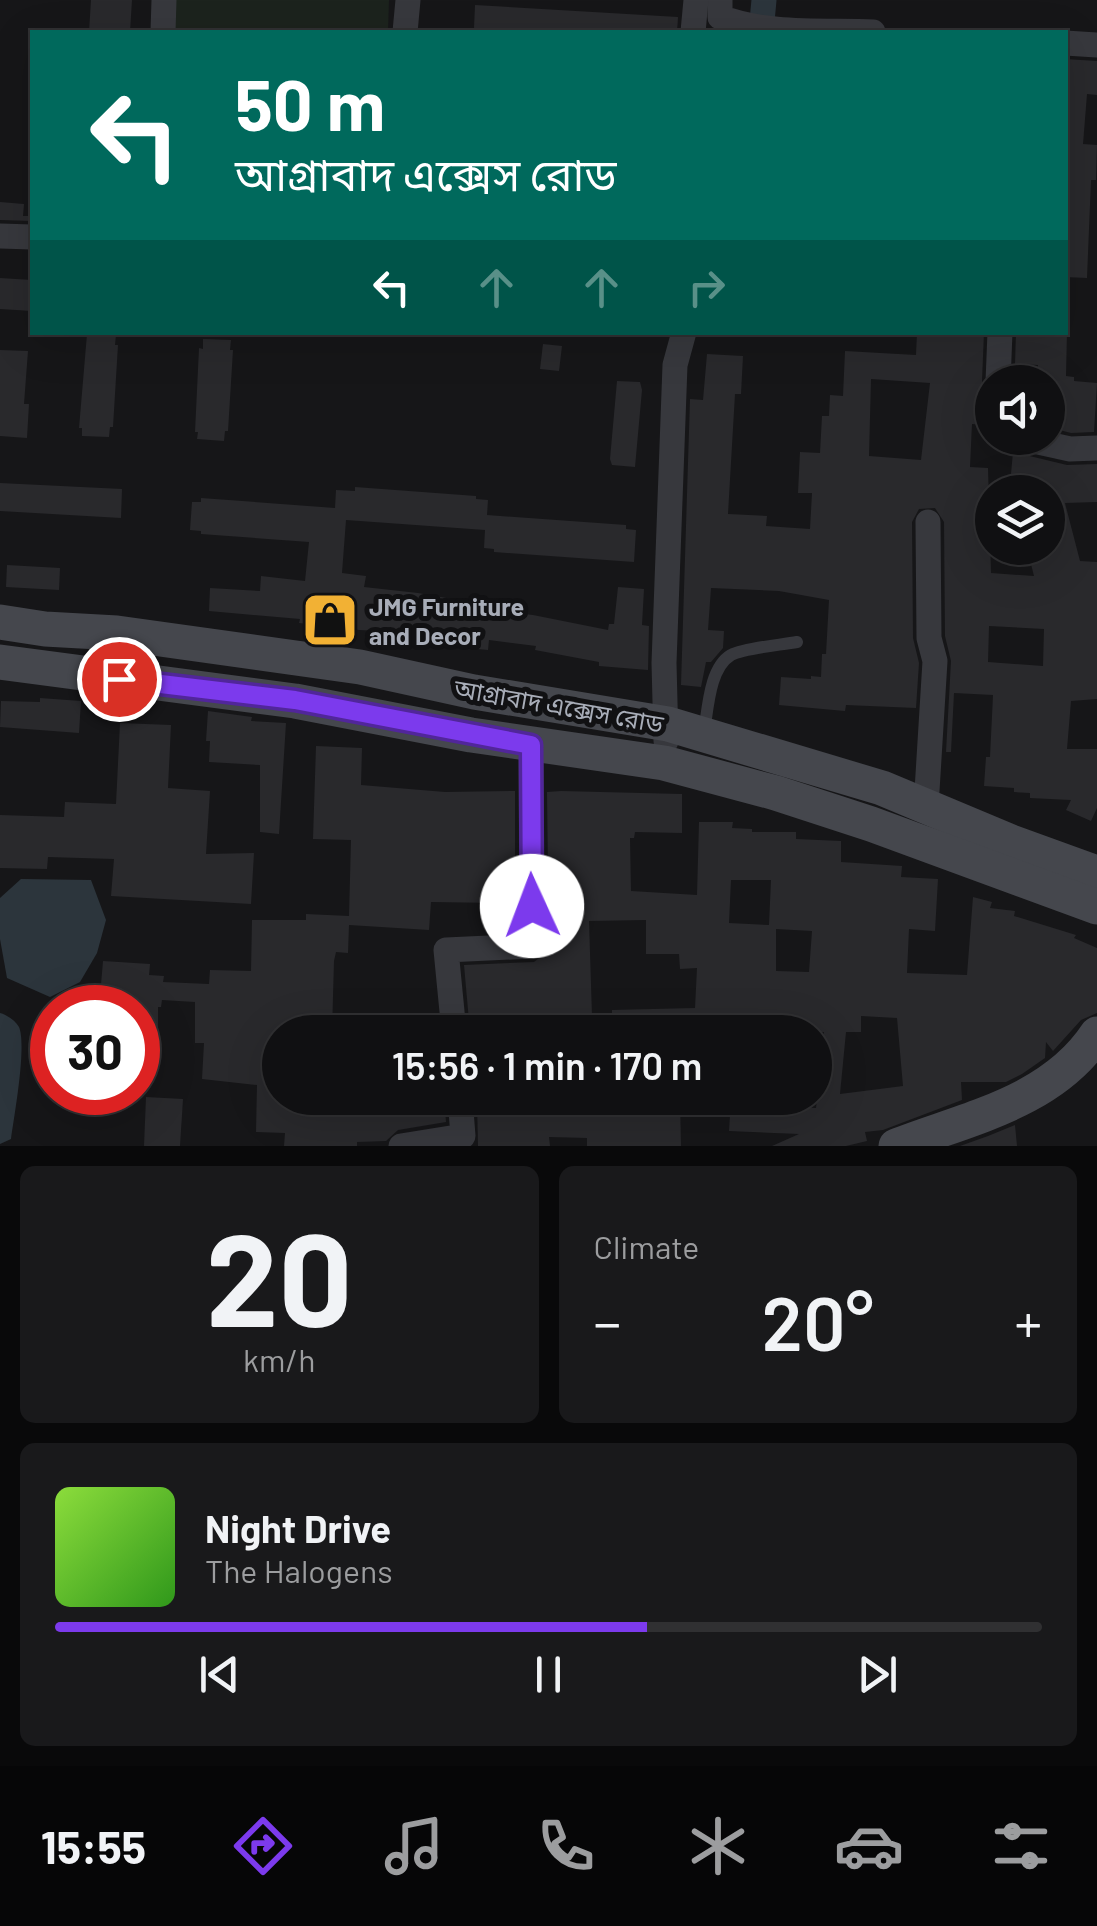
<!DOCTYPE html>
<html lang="en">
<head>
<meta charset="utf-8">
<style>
	:root { --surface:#101012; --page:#19191b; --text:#f1f3f6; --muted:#9c9d9f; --line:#303032; --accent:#7c3aed }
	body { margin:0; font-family:Barlow,"Noto Sans Bengali",sans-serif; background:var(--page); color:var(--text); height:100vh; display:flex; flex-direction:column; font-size:38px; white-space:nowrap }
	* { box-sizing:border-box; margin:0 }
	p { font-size:32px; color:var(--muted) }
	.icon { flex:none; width:55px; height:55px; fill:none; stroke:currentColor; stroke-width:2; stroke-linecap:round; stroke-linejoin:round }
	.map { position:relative; height:1146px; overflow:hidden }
	.details { display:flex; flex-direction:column; gap:20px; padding:20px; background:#09090a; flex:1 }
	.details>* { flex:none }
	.banner { position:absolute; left:30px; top:30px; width:1038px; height:305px; border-radius:0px; box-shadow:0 10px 40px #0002,0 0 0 2px var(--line); background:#00695c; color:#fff; overflow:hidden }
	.controls { position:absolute; left:975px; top:365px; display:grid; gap:20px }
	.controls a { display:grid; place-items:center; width:90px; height:90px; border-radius:50%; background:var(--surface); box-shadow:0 10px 40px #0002,0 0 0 2px var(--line); font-size:50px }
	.speed { position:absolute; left:30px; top:985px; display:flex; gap:20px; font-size:50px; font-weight:700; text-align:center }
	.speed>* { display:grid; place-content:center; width:130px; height:130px; border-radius:50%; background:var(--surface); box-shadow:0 10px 40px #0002,0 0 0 2px var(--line); line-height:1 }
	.speed .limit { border:15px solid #d22; background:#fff; color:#111 }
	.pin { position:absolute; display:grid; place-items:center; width:85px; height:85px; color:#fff; margin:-42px; border:5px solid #fff; border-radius:50%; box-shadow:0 2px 10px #0007 }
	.me { position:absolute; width:110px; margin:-55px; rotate:358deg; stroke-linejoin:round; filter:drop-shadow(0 0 8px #0008) }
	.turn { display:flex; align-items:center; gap:35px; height:210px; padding:0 40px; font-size:45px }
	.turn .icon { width:130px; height:130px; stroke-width:2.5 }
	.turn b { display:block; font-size:70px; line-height:85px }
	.lanes { display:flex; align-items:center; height:95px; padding:0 40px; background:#0003; justify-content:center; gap:50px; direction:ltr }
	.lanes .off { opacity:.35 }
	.big { font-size:75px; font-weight:600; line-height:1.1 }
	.details .tile { flex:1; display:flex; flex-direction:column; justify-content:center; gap:15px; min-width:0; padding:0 35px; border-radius:15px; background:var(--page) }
	.details .dial { align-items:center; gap:0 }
	.dial b { font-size:130px; line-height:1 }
	.song { display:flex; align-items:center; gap:30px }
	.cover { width:120px; height:120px; border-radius:15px; background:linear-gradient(135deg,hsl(90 70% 55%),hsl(110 70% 35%)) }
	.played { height:10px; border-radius:5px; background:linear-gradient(90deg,var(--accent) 60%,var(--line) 60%) }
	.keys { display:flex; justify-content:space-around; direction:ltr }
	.heat { display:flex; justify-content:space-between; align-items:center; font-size:55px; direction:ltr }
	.details .tiles { flex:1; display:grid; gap:20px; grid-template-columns:1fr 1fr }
	.tile:last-child { grid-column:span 2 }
	.trip { position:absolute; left:262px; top:1015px; width:570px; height:100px; border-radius:50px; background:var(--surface); box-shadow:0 10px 40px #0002,0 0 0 2px var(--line); font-weight:600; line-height:100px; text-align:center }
	.tab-bar { display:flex; height:160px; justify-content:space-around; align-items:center; background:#060607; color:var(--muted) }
	.tab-bar .icon { width:70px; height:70px }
	.tab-bar .active { color:var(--accent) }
	.tab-bar b { font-size:45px; color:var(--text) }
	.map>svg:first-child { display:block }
	.green { fill:#1c231d }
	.water { fill:#2c353c }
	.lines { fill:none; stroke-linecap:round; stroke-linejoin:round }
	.canal { stroke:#2c353c; stroke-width:25 }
	.building { fill:#29292c; fill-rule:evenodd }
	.service { stroke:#37383d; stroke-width:12 }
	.minor { stroke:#37383d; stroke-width:25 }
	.secondary { stroke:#45474d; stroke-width:35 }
	.route-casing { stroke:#51269a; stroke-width:25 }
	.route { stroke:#7c3aed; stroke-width:18 }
	.labels { text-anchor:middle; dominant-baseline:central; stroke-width:10; stroke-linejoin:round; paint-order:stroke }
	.poi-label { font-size:25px; font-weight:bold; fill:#a8adb8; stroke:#111113; text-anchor:start }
	.street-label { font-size:25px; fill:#a8adb8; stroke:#111113 }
</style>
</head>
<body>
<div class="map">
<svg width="1097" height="1146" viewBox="0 0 1097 1146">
	<rect width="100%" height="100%" fill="#161618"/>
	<path class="green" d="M 174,0 L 389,0 L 388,32 L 173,32 Z"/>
	<g class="water">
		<path d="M 21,879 L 91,880 L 106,920 L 97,953 L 80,982 L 50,997 L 7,978 L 0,939 L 0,898 Z"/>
		<path d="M 0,1013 C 7,1015 15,1020 19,1027 C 27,1046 14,1117 11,1139 L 0,1144 Z"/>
	</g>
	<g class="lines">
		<path class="canal" d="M 761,32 L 764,0"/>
	</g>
	<g class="building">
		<path d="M 91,0 L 132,0 L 130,32 L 89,32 Z"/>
		<path d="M 475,5 L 678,17 L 677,32 L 561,32 L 474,28 Z"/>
		<path d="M 1065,59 L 1097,61 L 1097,95 L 1087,94 L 1083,144 L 1097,145 L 1096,180 L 1091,180 L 1087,278 L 1065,277 Z"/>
		<path d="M 0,202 L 24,204 L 23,216 L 32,216 L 32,221 L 0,220 Z"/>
		<path d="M 0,278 L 32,280 L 32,311 L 0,309 Z"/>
		<path d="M 917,332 L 984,332 L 982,381 L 984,390 L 991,396 L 990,418 L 986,418 L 986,425 L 972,424 L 970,467 L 988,468 L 991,573 L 1034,576 L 1027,548 L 1048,548 L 1048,492 L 1041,492 L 1042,487 L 1010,485 L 1013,452 L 1067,465 L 1097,464 L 1097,502 L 1065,503 L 1080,561 L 1097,562 L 1097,699 L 1071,701 L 1067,749 L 1097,749 L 1097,808 L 1091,821 L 1066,810 L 1071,800 L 1030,798 L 1030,793 L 1014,792 L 1014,788 L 984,786 L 986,757 L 990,757 L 993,695 L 954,693 L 951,752 L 946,752 L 951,661 L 945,636 L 944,522 L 935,508 L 919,509 L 912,522 L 913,638 L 919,663 L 916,708 L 846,705 L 845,711 L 779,705 L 781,677 L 811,679 L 811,676 L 821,677 L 822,654 L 826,654 L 829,600 L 779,591 L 711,588 L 708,630 L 724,631 L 723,648 L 711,662 L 706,662 L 701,687 L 681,685 L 690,399 L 703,400 L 707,354 L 743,356 L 741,394 L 735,394 L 728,514 L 767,516 L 766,526 L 810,529 L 812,493 L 798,493 L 800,452 L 820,453 L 822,416 L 829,416 L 830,395 L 843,396 L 845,351 L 916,355 ZM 871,379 L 930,383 L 921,460 L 869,456 ZM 989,626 L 1044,629 L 1043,666 L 988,662 Z"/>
		<path d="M 1016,332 L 1067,332 L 1066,376 L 1074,377 L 1074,381 L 1097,383 L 1094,432 L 1071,433 L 1048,427 L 1048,382 L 1036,382 L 1038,365 L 1015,364 Z"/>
		<path d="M 87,334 L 116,335 L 115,345 L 118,345 L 113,427 L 110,427 L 109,437 L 82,436 L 82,428 L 79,428 Z"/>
		<path d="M 203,339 L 231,340 L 230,350 L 233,350 L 228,431 L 225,431 L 224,441 L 197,439 L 198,432 L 195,432 L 199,348 L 203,349 Z"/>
		<path d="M 543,344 L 562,346 L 559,371 L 540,369 Z"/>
		<path d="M 0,350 L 28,351 L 24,404 L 29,404 L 27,438 L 0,436 Z"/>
		<path d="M 617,381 L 640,382 L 642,390 L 635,467 L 612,465 L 610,459 Z"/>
		<path d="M 0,483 L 122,489 L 121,518 L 0,511 Z"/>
		<path d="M 355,487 L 476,496 L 476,499 L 488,500 L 487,515 L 626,525 L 626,529 L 636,530 L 634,562 L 494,552 L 494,549 L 484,548 L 485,530 L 346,520 L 342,573 L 366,576 L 364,587 L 418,593 L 469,602 L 468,608 L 533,615 L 608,630 L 609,624 L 614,624 L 618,587 L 644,589 L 642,625 L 649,626 L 648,670 L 599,666 L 599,662 L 535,650 L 536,646 L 489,640 L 488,650 L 468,648 L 419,640 L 419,635 L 402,632 L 359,630 L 299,623 L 300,619 L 209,611 L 210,588 L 260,591 L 261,576 L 305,581 L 309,542 L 201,534 L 201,531 L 190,530 L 192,502 L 201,502 L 201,498 L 335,508 L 336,490 L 355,491 Z"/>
		<path d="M 7,565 L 60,568 L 59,590 L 6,587 Z"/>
		<path d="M 40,698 L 81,701 L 79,733 L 0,727 L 1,701 L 40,702 Z"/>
		<path d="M 208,711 L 252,717 L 251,721 L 286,723 L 279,834 L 260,832 L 260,765 L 209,762 L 210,741 L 206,741 Z"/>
		<path d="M 120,723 L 171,725 L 168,788 L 210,791 L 206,854 L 254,853 L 251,904 L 111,896 L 114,859 L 48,857 L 47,869 L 0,868 L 0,815 L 64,817 L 65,802 L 116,804 Z"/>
		<path d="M 316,746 L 362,748 L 361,785 L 445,792 L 515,791 L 515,878 L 500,878 L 499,903 L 431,902 L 429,930 L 349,925 L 348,953 L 336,952 L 334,961 L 332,1032 L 280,1032 L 280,1098 L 444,1098 L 446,1122 L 398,1130 L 386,1141 L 357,1142 L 357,1146 L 284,1146 L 285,1133 L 256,1132 L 257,1085 L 202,1079 L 204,1043 L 195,1043 L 195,1002 L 162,1000 L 161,1007 L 158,1007 L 158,1043 L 138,1042 L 138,1008 L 99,1008 L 103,961 L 150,964 L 149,975 L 164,976 L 163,982 L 209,984 L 210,970 L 251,971 L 252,920 L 306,920 L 306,914 L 349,916 L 351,840 L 313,839 Z"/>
		<path d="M 561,791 L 682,794 L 682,833 L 635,832 L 634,838 L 630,838 L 631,891 L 697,895 L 699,822 L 733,822 L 732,828 L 752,829 L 752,832 L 796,832 L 796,839 L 841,841 L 841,862 L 902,866 L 901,877 L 938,879 L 935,931 L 909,929 L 907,973 L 967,975 L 973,897 L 992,902 L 990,908 L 1015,911 L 1014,916 L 1076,935 L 1074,938 L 1097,948 L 1097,1013 L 1081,1020 L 1053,1051 L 1046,1042 L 1045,1058 L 1022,1074 L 1006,1082 L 961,1082 L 962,1100 L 883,1130 L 865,1132 L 867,1141 L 846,1146 L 772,1146 L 799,1134 L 729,1131 L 731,1098 L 774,1098 L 773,1106 L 816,1108 L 824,1032 L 774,1032 L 774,1028 L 724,1026 L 724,1032 L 612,1032 L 612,1010 L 695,1008 L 697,968 L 680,969 L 679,954 L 646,954 L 646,920 L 589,921 L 592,1016 L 510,1019 L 511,1032 L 470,1032 L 464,965 L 534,962 L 549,950 L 547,792 ZM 731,880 L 771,880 L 769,925 L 729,923 ZM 776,929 L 812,931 L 809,972 L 776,971 ZM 861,1016 L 897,1018 L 903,1086 L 840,1094 L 846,1032 L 861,1032 Z"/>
		<path d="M 146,1097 L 183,1099 L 180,1146 L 144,1146 Z"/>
		<path d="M 566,1098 L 680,1098 L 681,1146 L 587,1146 L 587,1138 L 549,1137 L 550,1146 L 478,1146 L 477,1102 Z"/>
		<path d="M 1015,1125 L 1017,1146 L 960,1146 L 988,1136 Z"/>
	</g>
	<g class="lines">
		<path class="service" d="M 704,732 C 708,710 709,668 731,655 C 744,648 781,645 797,642"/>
		<g class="minor">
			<path d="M 720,0 L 720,17 C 766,35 825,30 873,32"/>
			<path d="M 163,32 L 164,0"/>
			<path d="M 405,32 L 408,0"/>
			<path d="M 693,32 L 696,0"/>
			<path d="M 1065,43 L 1097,45"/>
			<path d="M 0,236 L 32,237"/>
			<path d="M 998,382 L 1000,332"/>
			<path d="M 1020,438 L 1070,449 L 1097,448"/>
			<path d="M 666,741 L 664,663 L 675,365 L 684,332"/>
			<path d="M 926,807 L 935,661 L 929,638 L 928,522"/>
			<path d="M 454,1032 L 446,950 L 532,946 L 531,745"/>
			<path d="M 401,1146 L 463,1136 L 460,1098"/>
		</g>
		<g class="secondary">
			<path d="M 0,622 L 45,629 L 117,633 L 360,667 L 474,692 L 668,724 L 882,788 L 1011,842 L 1097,873"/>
			<path d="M 0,662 L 295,701 L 471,735 L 664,763 L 776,793 L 871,824 L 1097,907"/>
			<path d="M 896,1146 C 969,1118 1052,1102 1097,1034"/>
		</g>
	</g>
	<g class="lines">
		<g class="route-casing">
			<path id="route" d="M 119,679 L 295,700 L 531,745 L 532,906"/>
		</g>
		<use href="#route" class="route"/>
	</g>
	<defs>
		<g id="shop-square" transform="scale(2.875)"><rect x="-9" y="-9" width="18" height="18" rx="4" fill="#f2b134" stroke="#111113"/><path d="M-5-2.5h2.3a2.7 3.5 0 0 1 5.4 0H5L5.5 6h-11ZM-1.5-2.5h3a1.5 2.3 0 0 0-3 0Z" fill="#111"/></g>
	</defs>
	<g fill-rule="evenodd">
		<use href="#shop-square" x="330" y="620"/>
	</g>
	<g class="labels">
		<g class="poi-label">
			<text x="369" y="606">JMG Furniture<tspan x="369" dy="29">and Decor</tspan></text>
		</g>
		<g class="street-label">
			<text transform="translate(559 705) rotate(10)">আগ্রাবাদ এক্সেস রোড</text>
		</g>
	</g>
</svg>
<div class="controls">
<a><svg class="icon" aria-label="sound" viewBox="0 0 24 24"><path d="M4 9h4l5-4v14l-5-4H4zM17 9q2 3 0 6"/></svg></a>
<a><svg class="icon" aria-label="layers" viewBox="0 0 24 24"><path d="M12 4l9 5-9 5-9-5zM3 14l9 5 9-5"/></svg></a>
</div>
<div class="speed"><div class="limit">30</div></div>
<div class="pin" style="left:119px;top:679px;background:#d93025"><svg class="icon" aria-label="arrive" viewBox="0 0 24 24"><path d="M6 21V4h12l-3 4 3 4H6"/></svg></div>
<svg class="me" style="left:532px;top:906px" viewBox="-20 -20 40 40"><circle r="19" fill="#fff"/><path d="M0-13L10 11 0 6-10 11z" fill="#7c3aed"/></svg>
<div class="trip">15:56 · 1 min · 170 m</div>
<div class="banner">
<div class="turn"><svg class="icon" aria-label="left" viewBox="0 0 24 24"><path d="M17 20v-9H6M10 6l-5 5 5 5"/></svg><div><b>50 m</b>আগ্রাবাদ এক্সেস রোড</div></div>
<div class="lanes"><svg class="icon" aria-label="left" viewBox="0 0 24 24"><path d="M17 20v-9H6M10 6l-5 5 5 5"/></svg><svg class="icon off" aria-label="ahead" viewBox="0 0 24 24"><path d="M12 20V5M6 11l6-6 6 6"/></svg><svg class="icon off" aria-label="ahead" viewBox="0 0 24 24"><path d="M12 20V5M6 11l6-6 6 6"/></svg><svg class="icon off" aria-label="right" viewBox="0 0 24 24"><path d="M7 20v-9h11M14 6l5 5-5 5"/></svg></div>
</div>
</div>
<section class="details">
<div class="tiles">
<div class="tile dial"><b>20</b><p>km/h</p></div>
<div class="tile"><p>Climate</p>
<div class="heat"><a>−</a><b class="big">20°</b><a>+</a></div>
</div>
<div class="tile">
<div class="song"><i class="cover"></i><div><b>Night Drive</b><p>The Halogens</p></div></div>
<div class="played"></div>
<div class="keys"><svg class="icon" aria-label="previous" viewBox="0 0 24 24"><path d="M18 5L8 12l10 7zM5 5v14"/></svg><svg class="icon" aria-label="pause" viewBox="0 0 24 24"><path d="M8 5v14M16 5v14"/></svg><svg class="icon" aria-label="next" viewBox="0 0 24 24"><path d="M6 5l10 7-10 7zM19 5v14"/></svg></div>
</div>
</div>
</section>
<nav class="tab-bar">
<b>15:55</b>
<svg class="icon active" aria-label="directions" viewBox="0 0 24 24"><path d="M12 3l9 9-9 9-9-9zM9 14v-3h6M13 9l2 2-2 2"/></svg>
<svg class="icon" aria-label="music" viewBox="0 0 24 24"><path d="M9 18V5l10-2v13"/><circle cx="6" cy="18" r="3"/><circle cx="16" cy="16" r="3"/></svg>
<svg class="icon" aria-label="phone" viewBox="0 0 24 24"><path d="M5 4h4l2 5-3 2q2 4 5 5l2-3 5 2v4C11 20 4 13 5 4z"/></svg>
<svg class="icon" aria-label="climate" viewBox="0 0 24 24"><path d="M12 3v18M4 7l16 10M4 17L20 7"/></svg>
<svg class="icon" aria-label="car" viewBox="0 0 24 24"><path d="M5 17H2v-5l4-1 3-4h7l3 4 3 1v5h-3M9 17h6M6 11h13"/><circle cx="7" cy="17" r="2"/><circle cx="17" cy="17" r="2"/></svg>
<svg class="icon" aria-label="filters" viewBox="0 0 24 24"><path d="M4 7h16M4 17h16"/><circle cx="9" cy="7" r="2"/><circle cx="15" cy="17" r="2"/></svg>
</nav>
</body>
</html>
